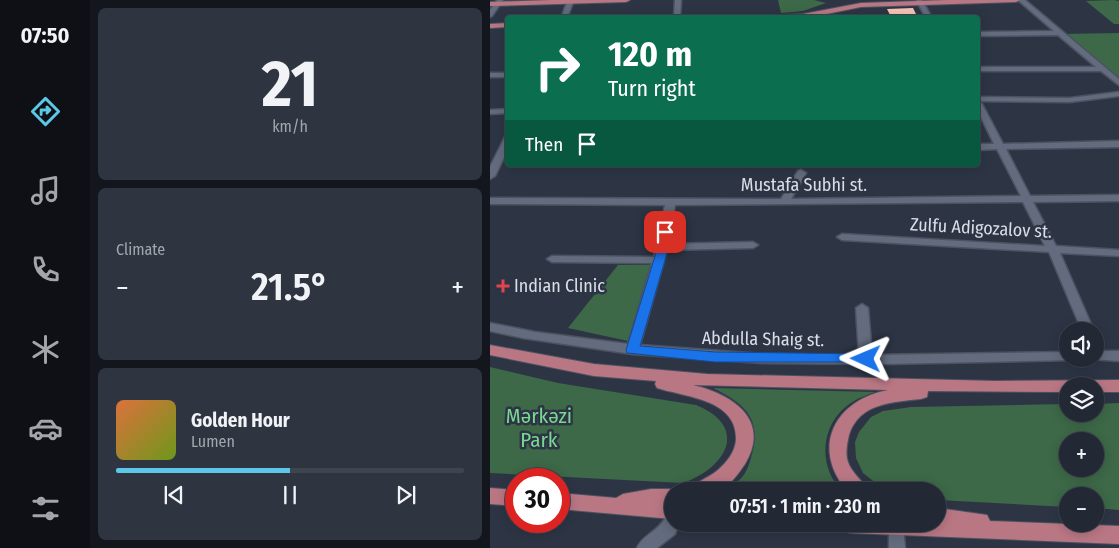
<!DOCTYPE html>
<html lang="en">
<head>
<meta charset="utf-8">
<style>
	:root { --surface:#222834; --page:#2e3440; --text:#f1f3f6; --muted:#a2a6ac; --line:#3f444f; --accent:#5cc7e7 }
	body { margin:0; font-family:"Fira Sans Condensed",sans-serif; background:var(--page); color:var(--text); height:100vh; display:flex; flex-direction:column; font-size:19px; white-space:nowrap }
	* { box-sizing:border-box; margin:0 }
	p { font-size:16px; color:var(--muted) }
	.icon { flex:none; width:28px; height:28px; fill:none; stroke:currentColor; stroke-width:2; stroke-linecap:round; stroke-linejoin:round }
	.map { position:relative; flex:1; overflow:hidden }
	.panel { display:flex; flex-direction:column; gap:8px; padding:8px; background:#13161d; width:400px }
	.panel>* { flex:none }
	.guide { position:absolute; left:15px; top:15px; width:475px; height:152px; border-radius:5px; box-shadow:0 2px 12px #0003,0 0 0 1px var(--line); background:#0b6e4f; color:#fff; overflow:hidden }
	.controls { position:absolute; left:569px; top:322px; display:grid; gap:10px }
	.controls a { display:grid; place-items:center; width:45px; height:45px; border-radius:50%; background:var(--surface); box-shadow:0 2px 12px #0003,0 0 0 1px var(--line); font-size:25px }
	.speed { position:absolute; left:15px; top:468px; display:flex; gap:10px; font-size:25px; font-weight:700; text-align:center }
	.speed>* { display:grid; place-content:center; width:65px; height:65px; border-radius:50%; background:var(--surface); box-shadow:0 2px 12px #0003,0 0 0 1px var(--line); line-height:1 }
	.speed .limit { border:8px solid #d22; background:#fff; color:#111 }
	.pin { position:absolute; display:grid; place-items:center; width:42px; height:42px; color:#fff; margin:-21px; border-radius:10px; box-shadow:0 2px 8px #0006 }
	.me { position:absolute; width:55px; margin:-28px; rotate:271deg; stroke-linejoin:round; filter:drop-shadow(0 0 4px #0008) }
	.turn { display:flex; align-items:center; gap:18px; height:105px; padding:0 20px; font-size:22px }
	.turn .icon { width:65px; height:65px; stroke-width:2.5 }
	.turn b { display:block; font-size:35px; line-height:42px }
	.then { display:flex; align-items:center; height:48px; padding:0 20px; background:#0003; gap:10px; font-size:19px }
	.big { font-size:38px; font-weight:600; line-height:1.1 }
	.panel .tile { flex:1; display:flex; flex-direction:column; justify-content:center; gap:8px; min-width:0; padding:0 18px; border-radius:8px; background:var(--page) }
	.panel .dial { align-items:center; gap:0 }
	.dial b { font-size:65px; line-height:1 }
	.song { display:flex; align-items:center; gap:15px }
	.cover { width:60px; height:60px; border-radius:8px; background:linear-gradient(135deg,hsl(20 70% 55%),hsl(80 70% 35%)) }
	.played { height:5px; border-radius:2px; background:linear-gradient(90deg,var(--accent) 50%,var(--line) 50%) }
	.keys { display:flex; justify-content:space-around; direction:ltr }
	.heat { display:flex; justify-content:space-between; align-items:center; font-size:28px; direction:ltr }
	.trip { position:absolute; left:174px; top:482px; width:282px; height:50px; border-radius:25px; background:var(--surface); box-shadow:0 2px 12px #0003,0 0 0 1px var(--line); font-weight:600; line-height:50px; text-align:center }
	main { display:flex; flex:1; min-height:0 }
	.menu { display:flex; flex-direction:column; width:90px; justify-content:space-around; align-items:center; background:#0e1015; color:var(--muted) }
	.menu .icon { width:35px; height:35px }
	.menu .current { color:var(--accent) }
	.menu b { font-size:22px; color:var(--text) }
	.map>svg:first-child { display:block }
	.green { fill:#3d6948; fill-rule:evenodd }
	.building { fill:#f8c4b7 }
	.lines { fill:none; stroke-linecap:round; stroke-linejoin:round }
	.minor-casing { stroke:#4c5260; stroke-width:3 }
	.major-casing { stroke:#4c5260; stroke-width:2 }
	.minor { fill:#636c7e; fill-rule:evenodd }
	.major { fill:#b97784; fill-rule:evenodd }
	.route { fill:#1a73e8; stroke:#114b97 }
	.health-dot { fill:#e0444e; stroke:#2d3545; stroke-width:2 }
	.labels { text-anchor:middle; dominant-baseline:central; stroke-width:5; stroke-linejoin:round; paint-order:stroke }
	.street-label { font-size:18px; fill:#d9dee8; stroke:#2d3545 }
	.poi-label { font-size:18px; fill:#d9dee8; stroke:#2d3545; text-anchor:start }
	.near-park-label { font-size:21px; fill:#79d791; stroke:#2d3545 }
</style>
</head>
<body>
<main>
<nav class="menu">
<b>07:50</b>
<svg class="icon current" aria-label="directions" viewBox="0 0 24 24"><path d="M12 3l9 9-9 9-9-9zM9 14v-3h6M13 9l2 2-2 2"/></svg>
<svg class="icon" aria-label="music" viewBox="0 0 24 24"><path d="M9 18V5l10-2v13"/><circle cx="6" cy="18" r="3"/><circle cx="16" cy="16" r="3"/></svg>
<svg class="icon" aria-label="phone" viewBox="0 0 24 24"><path d="M5 4h4l2 5-3 2q2 4 5 5l2-3 5 2v4C11 20 4 13 5 4z"/></svg>
<svg class="icon" aria-label="climate" viewBox="0 0 24 24"><path d="M12 3v18M4 7l16 10M4 17L20 7"/></svg>
<svg class="icon" aria-label="car" viewBox="0 0 24 24"><path d="M5 17H2v-5l4-1 3-4h7l3 4 3 1v5h-3M9 17h6M6 11h13"/><circle cx="7" cy="17" r="2"/><circle cx="17" cy="17" r="2"/></svg>
<svg class="icon" aria-label="filters" viewBox="0 0 24 24"><path d="M4 7h16M4 17h16"/><circle cx="9" cy="7" r="2"/><circle cx="15" cy="17" r="2"/></svg>
</nav>
<section class="panel">
<div class="tile dial"><b>21</b><p>km/h</p></div>
<div class="tile"><p>Climate</p>
<div class="heat"><a>−</a><b class="big">21.5°</b><a>+</a></div>
</div>
<div class="tile">
<div class="song"><i class="cover"></i><div><b>Golden Hour</b><p>Lumen</p></div></div>
<div class="played"></div>
<div class="keys"><svg class="icon" aria-label="previous" viewBox="0 0 24 24"><path d="M18 5L8 12l10 7zM5 5v14"/></svg><svg class="icon" aria-label="pause" viewBox="0 0 24 24"><path d="M8 5v14M16 5v14"/></svg><svg class="icon" aria-label="next" viewBox="0 0 24 24"><path d="M6 5l10 7-10 7zM19 5v14"/></svg></div>
</div>
</section>
<div class="map">
<svg width="629" height="548" viewBox="0 0 629 548">
	<rect width="100%" height="100%" fill="#2d3545"/>
	<g class="green">
		<path d="M 288,0 L 324,0 L 336,3 L 313,11 L 291,13 Z"/>
		<path d="M 624,0 L 629,1 L 629,24 L 624,24 L 596,1 Z"/>
		<path d="M 629,33 L 629,81 L 572,34 Z"/>
		<path d="M 128,265 L 165,265 L 138,341 L 78,328 Z"/>
		<path d="M 0,367 L 68,383 L 206,405 C 260,427 236,468 193,483 L 0,473 Z"/>
		<path d="M 223,388 L 385,392 C 378,395 370,397 364,401 C 331,420 326,465 352,491 L 235,491 C 240,487 248,482 253,476 C 258,470 261,458 263,450 C 271,416 251,402 223,388 Z"/>
		<path d="M 629,403 L 629,510 L 605,508 L 605,496 L 578,496 L 577,507 L 448,500 L 448,491 L 396,491 L 373,473 L 366,458 L 365,442 L 369,432 L 381,417 L 393,411 L 421,407 L 577,404 L 578,414 L 605,414 L 605,404 ZM 578,441 L 605,441 L 605,469 L 578,469 Z"/>
	</g>
	<path class="building" d="M 423,8 L 428,18 L 401,17 L 397,9 Z"/>
	<g class="lines">
		<g class="minor-casing">
			<g id="minor">
				<path d="M 7,0 L 13,0 L 2,16 L 0,17 L 0,10 Z"/>
				<path d="M 78,0 L 84,0 L 77,18 L 71,18 Z"/>
				<path d="M 185,0 L 191,0 L 190,18 L 184,18 Z"/>
				<path d="M 426,0 L 432,0 L 442,18 L 436,18 Z"/>
				<path d="M 528,0 L 535,0 L 629,79 L 629,85 L 611,71 L 488,71 L 488,67 L 606,67 L 568,35 L 488,36 L 488,32 L 564,31 Z"/>
				<rect x="0" y="73" width="18" height="4"/>
				<path d="M 629,92 L 629,96 L 580,102 L 488,101 L 488,97 L 580,98 Z"/>
				<path d="M 488,102 L 492,104 L 513,144 L 629,141 L 629,147 L 516,149 L 540,196 L 629,195 L 629,201 L 543,202 L 566,246 L 629,250 L 629,256 L 570,253 L 604,331 L 592,331 L 559,252 L 352,240 L 347,237 L 352,234 L 555,246 L 533,202 L 185,205 L 178,244 L 263,242 L 268,245 L 263,248 L 177,250 L 150,345 L 272,354 L 369,355 L 366,308 L 372,304 L 378,308 L 382,355 L 578,352 L 578,359 L 583,359 L 583,360 L 394,364 L 272,363 L 142,354 L 33,338 L 0,331 L 0,323 L 45,332 L 138,344 L 162,263 L 62,262 L 57,259 L 62,256 L 164,257 L 175,205 L 0,204 L 0,198 L 291,199 L 308,171 L 311,170 L 316,173 L 301,199 L 531,196 L 507,149 L 488,150 L 488,144 L 504,144 L 488,111 Z"/>
				<path d="M 18,109 L 18,113 L 0,114 L 0,110 Z"/>
				<path d="M 15,137 L 18,137 L 18,149 L 5,176 L 0,179 L 0,167 Z"/>
				<path d="M 605,351 L 629,351 L 629,361 L 600,359 L 605,359 Z"/>
				<path d="M 182,514 L 182,524 L 189,524 L 185,534 L 167,548 L 147,548 C 153,534 169,532 176,516 Z"/>
				<path d="M 399,524 L 413,524 L 415,548 L 399,548 Z"/>
			</g>
		</g>
		<g class="major-casing">
			<g id="major">
				<path d="M 61,0 L 140,0 L 136,2 L 0,6 L 0,2 Z"/>
				<path d="M 457,0 L 530,0 L 526,2 L 371,7 L 317,18 L 268,18 L 272,16 L 313,14 L 371,3 Z"/>
				<path d="M 18,23 L 18,27 L 0,28 L 0,24 Z"/>
				<path d="M 0,345 L 104,364 L 217,374 L 506,381 L 629,380 L 629,392 L 605,392 L 605,386 L 578,386 L 578,392 L 438,391 L 437,397 L 431,399 C 403,402 369,403 359,435 C 357,444 355,454 358,462 C 362,474 373,480 378,491 L 357,491 C 320,447 345,400 398,390 L 203,385 C 241,394 282,419 255,464 C 249,473 239,487 228,491 C 220,493 208,491 201,491 C 205,481 219,478 228,470 C 237,462 246,451 246,438 C 246,399 195,397 167,388 L 165,384 L 166,381 L 104,376 L 0,355 Z"/>
				<path d="M 0,488 L 26,490 L 26,506 L 0,504 Z"/>
				<path d="M 161,489 L 182,489 L 189,491 L 182,491 L 182,519 L 69,509 L 69,493 L 126,498 L 133,494 Z"/>
				<path d="M 448,508 L 497,515 L 500,521 L 629,526 L 629,544 L 360,533 L 353,530 L 350,524 L 448,524 Z"/>
			</g>
		</g>
		<use href="#minor" class="minor"/>
		<use href="#major" class="major"/>
	</g>
	<path class="route" d="M 175,229 L 181,232 L 177,253 L 150,346 L 225,352 L 376,354 L 381,356 L 383,359 L 381,362 L 225,362 L 137,353 L 136,350 L 166,253 L 170,232 Z"/>
	<path class="health-dot" d="M10.5 278.5h5v5h5v5h-5v5h-5v-5h-5v-5h5z"/>
	<g class="labels">
		<g class="street-label">
			<text x="314" y="185">Mustafa Subhi st.</text>
			<text transform="translate(491 228) rotate(3)">Zulfu Adigozalov st.</text>
			<text transform="translate(273 339) rotate(1)">Abdulla Shaig st.</text>
		</g>
		<g class="poi-label">
			<text x="24" y="286">Indian Clinic</text>
		</g>
		<g class="near-park-label">
			<text x="49" y="416">Mərkəzi<tspan x="49" dy="24">Park</tspan></text>
		</g>
	</g>
</svg>
<div class="controls">
<a><svg class="icon" aria-label="sound" viewBox="0 0 24 24"><path d="M4 9h4l5-4v14l-5-4H4zM17 9q2 3 0 6"/></svg></a>
<a><svg class="icon" aria-label="layers" viewBox="0 0 24 24"><path d="M12 4l9 5-9 5-9-5zM3 14l9 5 9-5"/></svg></a>
<a>+</a>
<a>−</a>
</div>
<div class="speed"><div class="limit">30</div></div>
<div class="pin" style="left:175px;top:232px;background:#d93025"><svg class="icon" aria-label="arrive" viewBox="0 0 24 24"><path d="M6 21V4h12l-3 4 3 4H6"/></svg></div>
<svg class="me" style="left:376px;top:359px" viewBox="-20 -20 40 40"><path d="M0-17L14 15 0 8-14 15z" fill="#1a73e8" stroke="#fff" stroke-width="4"/></svg>
<div class="trip">07:51 · 1 min · 230 m</div>
<div class="guide">
<div class="turn"><svg class="icon" aria-label="right" viewBox="0 0 24 24"><path d="M7 20v-9h11M14 6l5 5-5 5"/></svg><div><b>120 m</b>Turn right</div></div>
<div class="then">Then<svg class="icon" aria-label="arrive" viewBox="0 0 24 24"><path d="M6 21V4h12l-3 4 3 4H6"/></svg></div>
</div>
</div>
</main>
</body>
</html>
